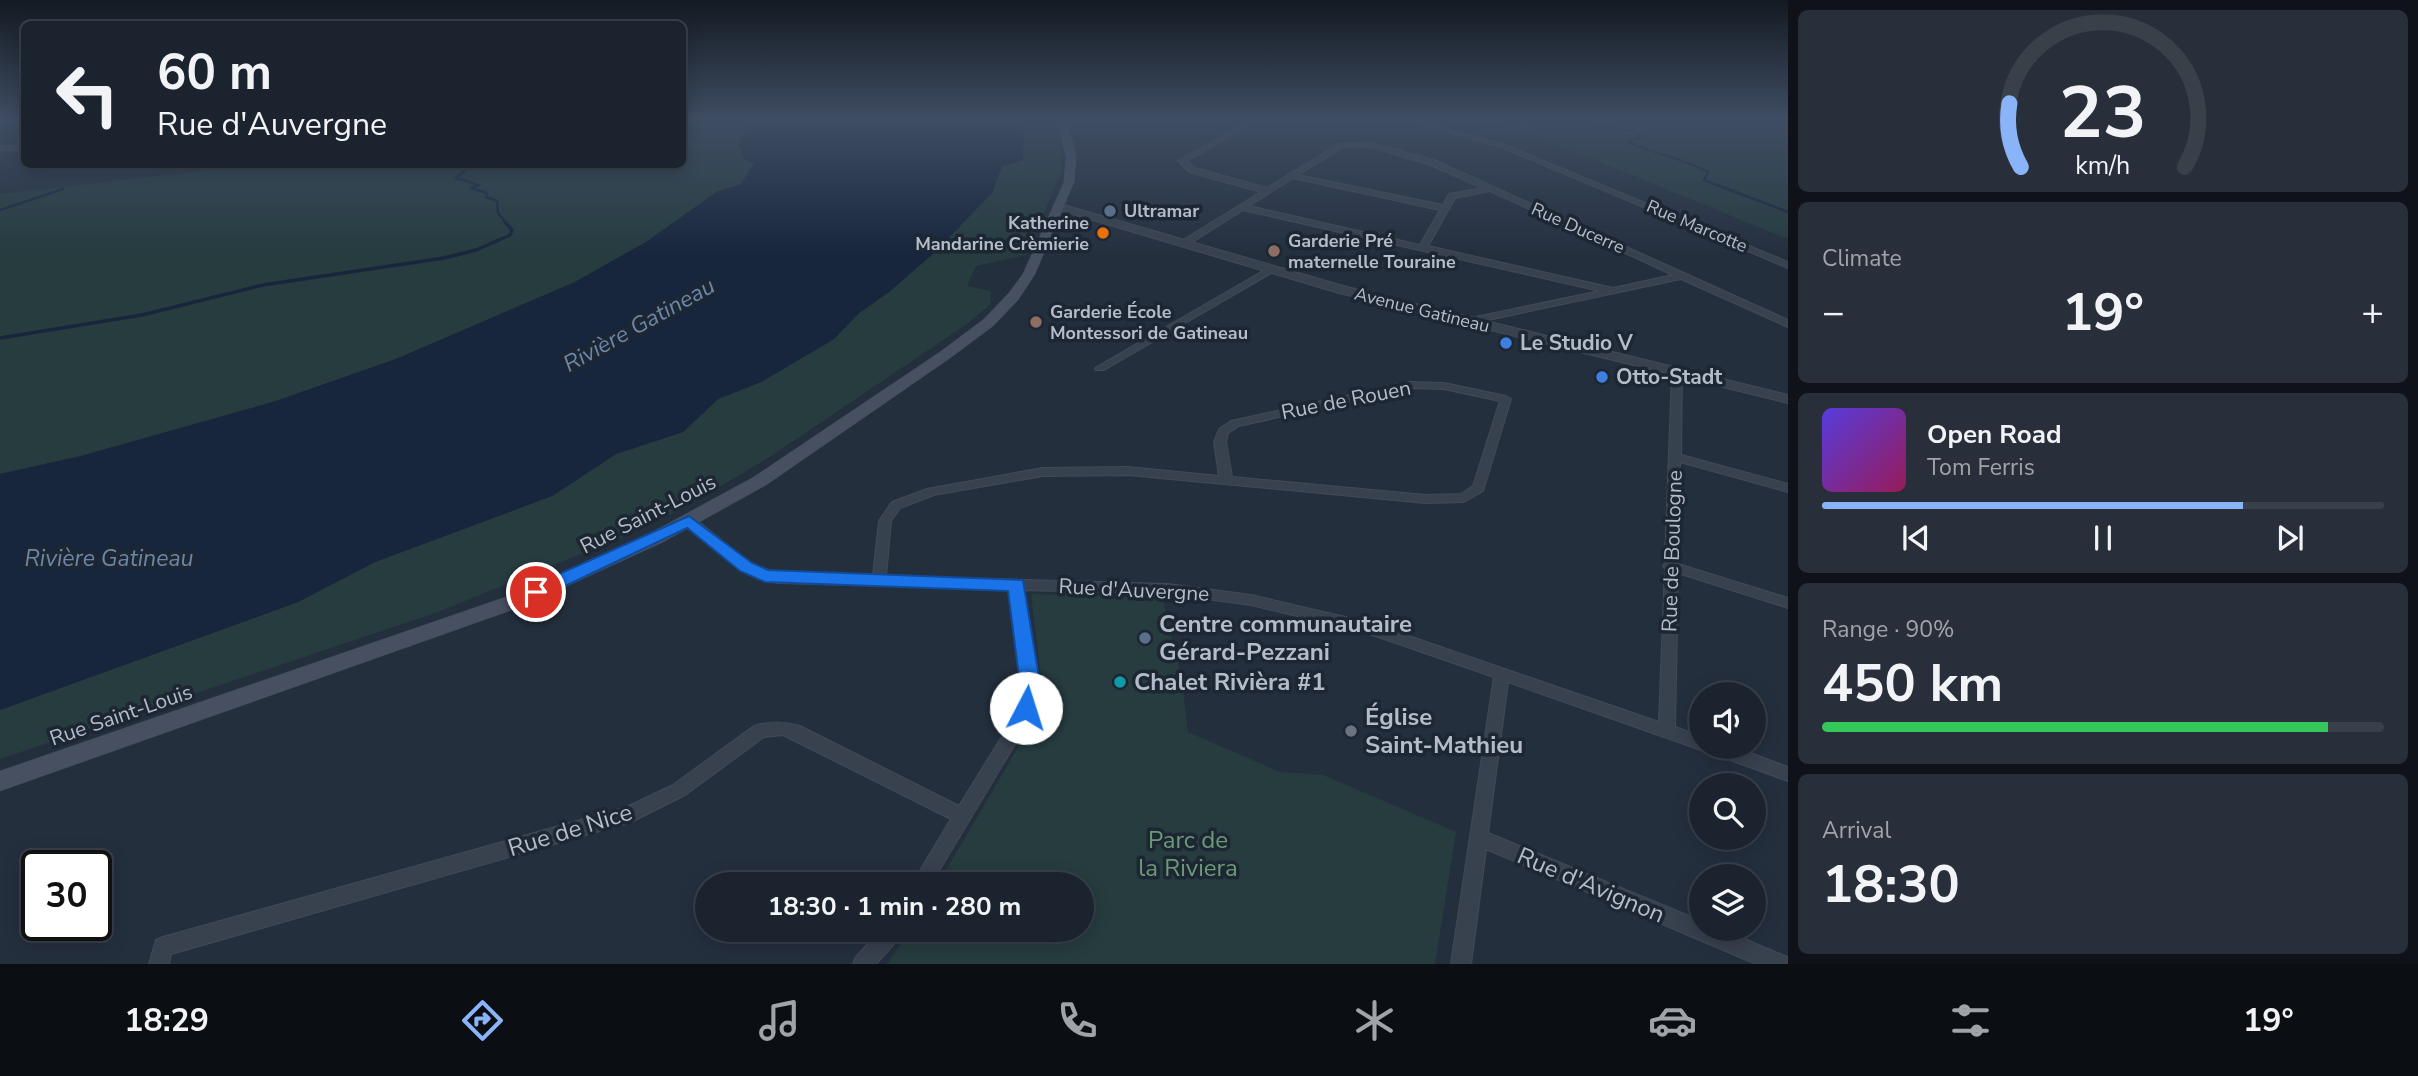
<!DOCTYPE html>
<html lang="en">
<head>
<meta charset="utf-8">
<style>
	:root { --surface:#1b232e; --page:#282f3a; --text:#f1f3f6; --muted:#a0a4aa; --line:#39404a; --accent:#8ab4f8 }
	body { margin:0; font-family:"Nunito Sans",sans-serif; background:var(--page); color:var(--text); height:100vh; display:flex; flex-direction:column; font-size:26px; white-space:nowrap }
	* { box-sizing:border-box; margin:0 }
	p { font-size:23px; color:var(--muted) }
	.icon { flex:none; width:38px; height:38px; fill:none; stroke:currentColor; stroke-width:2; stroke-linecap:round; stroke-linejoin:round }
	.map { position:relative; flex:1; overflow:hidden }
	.side { display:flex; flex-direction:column; gap:10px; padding:10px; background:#0f1319; width:630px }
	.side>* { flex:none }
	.guide { position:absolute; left:21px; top:21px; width:665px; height:147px; border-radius:10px; box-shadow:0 4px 18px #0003,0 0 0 2px var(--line); background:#1b232e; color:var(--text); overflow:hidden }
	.fabs { position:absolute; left:1689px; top:682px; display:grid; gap:14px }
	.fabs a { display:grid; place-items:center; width:77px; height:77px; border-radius:50%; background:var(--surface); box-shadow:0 4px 18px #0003,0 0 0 2px var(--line); font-size:35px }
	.speed { position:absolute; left:21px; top:850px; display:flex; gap:14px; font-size:35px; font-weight:700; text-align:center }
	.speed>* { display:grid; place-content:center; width:91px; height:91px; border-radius:50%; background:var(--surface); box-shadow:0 4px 18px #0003,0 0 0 2px var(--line); line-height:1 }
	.speed .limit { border:4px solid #111; border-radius:10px; background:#fff; color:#111 }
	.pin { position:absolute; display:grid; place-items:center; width:60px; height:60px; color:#fff; margin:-30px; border:4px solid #fff; border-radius:50%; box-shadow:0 2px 7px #0007 }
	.me { position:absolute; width:77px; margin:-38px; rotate:5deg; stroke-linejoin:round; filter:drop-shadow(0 0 5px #0008) }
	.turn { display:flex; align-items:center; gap:24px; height:147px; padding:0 21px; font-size:32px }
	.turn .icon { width:91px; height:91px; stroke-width:2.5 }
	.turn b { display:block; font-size:49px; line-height:60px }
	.big { font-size:52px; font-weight:700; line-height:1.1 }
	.side .widget { flex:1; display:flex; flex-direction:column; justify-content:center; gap:10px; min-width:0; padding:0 24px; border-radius:10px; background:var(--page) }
	.side .dial { align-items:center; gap:0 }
	.dial svg { height:182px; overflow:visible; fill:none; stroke:var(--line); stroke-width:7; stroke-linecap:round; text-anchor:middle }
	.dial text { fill:var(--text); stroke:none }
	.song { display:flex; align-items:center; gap:21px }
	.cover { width:84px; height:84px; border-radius:10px; background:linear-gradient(135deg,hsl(250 70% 55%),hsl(330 70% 35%)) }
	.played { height:7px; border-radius:4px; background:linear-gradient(90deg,var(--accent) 75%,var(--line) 75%) }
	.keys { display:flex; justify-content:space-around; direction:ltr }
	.heat { display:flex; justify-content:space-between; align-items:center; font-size:38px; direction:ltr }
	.charge { height:10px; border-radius:5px; background:linear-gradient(90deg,#34c759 90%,var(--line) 0) }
	.trip { position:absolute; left:695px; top:872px; width:399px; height:70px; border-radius:35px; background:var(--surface); box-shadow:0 4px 18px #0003,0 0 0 2px var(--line); font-weight:700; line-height:70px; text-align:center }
	.tab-bar { display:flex; height:112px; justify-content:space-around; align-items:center; background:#0b0e12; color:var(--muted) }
	.tab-bar .icon { width:49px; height:49px }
	.tab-bar .selected { color:var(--accent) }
	.tab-bar b { font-size:32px; color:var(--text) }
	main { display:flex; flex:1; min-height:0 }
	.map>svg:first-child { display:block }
	.green { fill:#263c3f }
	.water { fill:#17263c }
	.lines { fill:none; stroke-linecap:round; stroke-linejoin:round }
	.stream-far1 { stroke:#17263c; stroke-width:2.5 }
	.stream { stroke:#17263c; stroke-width:3.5 }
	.minor-casing { stroke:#414a57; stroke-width:2 }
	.tertiary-casing { stroke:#414a57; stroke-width:2 }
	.secondary-casing { stroke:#414a57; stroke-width:1 }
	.minor { fill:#38414e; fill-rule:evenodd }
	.tertiary { fill:#38414e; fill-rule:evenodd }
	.secondary { fill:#465061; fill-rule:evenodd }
	.route { fill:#1a73e8; stroke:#114b97; stroke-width:2 }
	.service-dot { fill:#5c6f8a; stroke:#1d2633; stroke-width:2.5 }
	.food-dot { fill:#e8710a; stroke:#1d2633; stroke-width:2.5 }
	.education-dot { fill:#8d6e63; stroke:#1d2633; stroke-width:2.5 }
	.shop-dot { fill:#3f7fe0; stroke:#1d2633; stroke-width:2.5 }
	.culture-dot { fill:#0f9aa8; stroke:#1d2633; stroke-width:2.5 }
	.worship-dot { fill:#6b7280; stroke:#1d2633; stroke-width:2.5 }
	.labels { text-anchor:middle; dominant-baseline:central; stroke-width:7; stroke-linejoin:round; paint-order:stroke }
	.far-poi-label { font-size:18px; font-weight:bold; fill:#b4bcc9; stroke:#1d2633; text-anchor:start }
	.far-street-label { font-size:18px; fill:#b4bcc9; stroke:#1d2633 }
	.poi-label { font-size:21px; font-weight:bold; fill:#b4bcc9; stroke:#1d2633; text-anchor:start }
	.street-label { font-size:21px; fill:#b4bcc9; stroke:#1d2633 }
	.water-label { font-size:23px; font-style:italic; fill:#6d86a8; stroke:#1d2633 }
	.near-poi-label { font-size:24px; font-weight:bold; fill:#b4bcc9; stroke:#1d2633; text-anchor:start }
	.near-street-label { font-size:24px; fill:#b4bcc9; stroke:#1d2633 }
	.near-park-label { font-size:24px; fill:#6b9a76; stroke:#1d2633 }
</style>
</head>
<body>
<main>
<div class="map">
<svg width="1788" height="964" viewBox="0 0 1788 964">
	<rect width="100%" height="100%" fill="#242f3e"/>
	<g class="green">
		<path d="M 683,120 L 750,121 L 739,145 L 754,163 L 740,185 L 718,191 L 646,242 L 575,282 L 396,359 L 276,401 L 81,456 L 0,474 L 0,194 L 263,164 L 682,164 Z"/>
		<path d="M 1024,121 L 1058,121 L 1062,170 L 1026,255 L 976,266 L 967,286 L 991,291 L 990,305 L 964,326 L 765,460 L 678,511 L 618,539 L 438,612 L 0,759 L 0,710 L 298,602 L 375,562 L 552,496 L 616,454 L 683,432 L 718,399 L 761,382 L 834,339 L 859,313 L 889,292 L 935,252 L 991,193 L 1002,166 L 1023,132 Z"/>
		<path d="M 1479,121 L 1788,121 L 1788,239 L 1531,134 Z"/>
		<path d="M 1031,594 L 1162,597 L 1182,681 L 1188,732 L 1280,772 L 1323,775 L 1456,832 L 1435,964 L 887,964 L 911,929 L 1082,929 L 1082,884 L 938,884 L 1037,715 L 1042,686 Z"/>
	</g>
	<path class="water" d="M 750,121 L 1024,121 L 1023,160 L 1002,166 L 992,193 L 935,252 L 889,292 L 859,313 L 834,339 L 761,382 L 718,399 L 683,432 L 616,454 L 552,496 L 375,562 L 298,602 L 0,710 L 0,474 L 81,456 L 276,401 L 396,359 L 575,282 L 646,242 L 718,191 L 740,185 L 754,164 L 744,159 L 739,145 Z"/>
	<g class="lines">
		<g class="stream-far1">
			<path d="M 1564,120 L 1633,131 L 1641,136 L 1628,142 C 1654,154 1682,158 1708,172 L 1704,180 L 1788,212"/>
			<path d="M 456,164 L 469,167 L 456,178 L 479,185 L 471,188 L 487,193 L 486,197 L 497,201 L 498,213 L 507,224"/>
			<path d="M 0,210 L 63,189"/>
		</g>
		<path class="stream" d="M 0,338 L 142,315 L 263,285 L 444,258 L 476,250 L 510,235 L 512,230 L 505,222"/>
		<g class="minor-casing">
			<g id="minor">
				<path d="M 1249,120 L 1258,120 L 1187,161 L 1195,168 L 1267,188 L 1339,144 L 1370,143 L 1434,160 L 1788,320 L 1788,327 L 1681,279 L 1469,324 L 1464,321 L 1466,319 L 1600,291 L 1243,210 L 1186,246 L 1180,246 L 1180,242 L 1261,192 L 1189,172 L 1178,161 ZM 1368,146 L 1428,164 L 1483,188 L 1449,194 L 1443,205 L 1298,175 L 1343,147 ZM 1293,178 L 1440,210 L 1420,245 L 1249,206 ZM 1490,191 L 1673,275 L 1613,288 L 1428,246 L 1455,198 Z"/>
				<path d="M 1403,120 L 1415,120 L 1505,145 L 1788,262 L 1788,268 L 1501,147 Z"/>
				<path d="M 0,146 L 24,147 L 24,151 L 0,150 Z"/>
				<path d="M 1270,267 L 1274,270 L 1273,272 L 1104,370 L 1096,370 L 1095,368 Z"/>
				<path d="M 1677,369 L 1682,372 L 1681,455 L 1788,484 L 1788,492 L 1680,462 L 1678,564 L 1788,598 L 1788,608 L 1678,573 L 1675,727 L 1701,736 L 1701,747 L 1734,747 L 1788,767 L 1788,781 L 1708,752 L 1706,748 L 1701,750 L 1508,682 L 1488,833 L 1701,921 L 1701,929 L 1721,929 L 1787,957 L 1788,964 L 1756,964 L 1486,849 L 1471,964 L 1451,964 L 1494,677 L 1364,632 L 1251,605 L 1168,594 L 1024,590 C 1030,636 1041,678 1027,724 L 931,884 L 912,884 L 951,819 L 783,735 L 764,737 L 685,795 L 631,822 L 171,954 L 169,964 L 149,964 L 156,940 L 163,937 L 627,807 L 673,785 L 754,726 C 770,721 784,721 800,726 L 959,806 L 1011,722 C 1026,678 1015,635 1010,589 L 777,583 L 741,570 L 684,524 L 683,521 L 684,518 L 694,518 L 751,564 L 778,573 L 873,576 L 879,521 L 892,502 L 927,489 L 1043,468 L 1128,467 L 1219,476 L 1214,442 L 1219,429 L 1231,421 L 1409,382 L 1444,383 L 1506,396 L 1511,399 L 1483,491 L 1464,502 L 1426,503 L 1128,475 L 1043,476 L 934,495 L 900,508 L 891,521 L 886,576 L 1168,584 L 1251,595 L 1371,623 L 1659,722 L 1665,568 L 1663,566 L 1665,563 L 1672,372 ZM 1409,388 L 1444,389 L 1500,401 L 1473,486 L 1461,494 L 1426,495 L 1232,477 L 1226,442 L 1228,433 L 1239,426 Z"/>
				<path d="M 881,929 L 904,929 L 901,936 L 876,964 L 853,964 L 856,957 Z"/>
			</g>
		</g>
		<g class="tertiary-casing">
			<path id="tertiary" d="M 1060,204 L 1347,287 L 1788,395 L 1788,403 L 1339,293 L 1056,209 L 1055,207 Z"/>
		</g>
		<g class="secondary-casing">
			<path id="secondary" d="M 1058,120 L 1068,120 L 1076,157 L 1074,182 L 1035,274 L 1018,300 L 993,326 L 950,358 L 766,485 L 663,542 L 523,606 L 0,791 L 0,771 L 509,596 L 649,534 L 754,477 L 940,352 L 983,320 L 1008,294 L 1023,274 L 1064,182 L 1066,157 Z"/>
		</g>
		<use href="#minor" class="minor"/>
		<use href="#tertiary" class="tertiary"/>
		<use href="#secondary" class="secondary"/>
	</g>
	<linearGradient id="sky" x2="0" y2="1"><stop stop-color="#141a22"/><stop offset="0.47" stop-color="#3f4d63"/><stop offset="1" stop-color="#3f4d63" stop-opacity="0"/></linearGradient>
	<rect width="1788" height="255" fill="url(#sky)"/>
	<path class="route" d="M 689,516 L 752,563 L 768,570 L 1023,580 L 1039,677 L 1033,714 L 1018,714 L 1015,708 L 1019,677 L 1008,591 L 765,582 L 740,571 L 687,528 L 542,597 L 530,597 L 527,592 L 530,587 Z"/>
	<g class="service-dot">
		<circle cx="1110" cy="211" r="7"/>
		<circle cx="1145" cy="638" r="7"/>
	</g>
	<circle class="food-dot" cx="1103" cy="233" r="7"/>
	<g class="education-dot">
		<circle cx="1274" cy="251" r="7"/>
		<circle cx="1036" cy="322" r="7"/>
	</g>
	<g class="shop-dot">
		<circle cx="1506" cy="343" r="7"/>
		<circle cx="1602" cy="377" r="7"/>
	</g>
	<circle class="culture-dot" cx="1120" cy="682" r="7"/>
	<circle class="worship-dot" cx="1351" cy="731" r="7"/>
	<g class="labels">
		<g class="far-poi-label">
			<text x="1124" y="211">Ultramar</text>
			<text x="1089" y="223" text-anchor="end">Katherine<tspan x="1089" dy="21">Mandarine Crèmierie</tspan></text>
			<text x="1288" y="241">Garderie Pré<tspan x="1288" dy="21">maternelle Touraine</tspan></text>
			<text x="1050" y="312">Garderie École<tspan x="1050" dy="21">Montessori de Gatineau</tspan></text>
		</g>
		<g class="far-street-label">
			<text transform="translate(1697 226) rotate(23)">Rue Marcotte</text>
			<text transform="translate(1578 228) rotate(24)">Rue Ducerre</text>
			<text transform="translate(1422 310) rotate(14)">Avenue Gatineau</text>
		</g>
		<g class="poi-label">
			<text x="1520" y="343">Le Studio V</text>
			<text x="1616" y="377">Otto-Stadt</text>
		</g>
		<g class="street-label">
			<text transform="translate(1346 400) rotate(-11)">Rue de Rouen</text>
			<text transform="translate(648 514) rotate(-27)">Rue Saint-Louis</text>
			<text transform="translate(1672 551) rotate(-88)">Rue de Boulogne</text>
			<text transform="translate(1134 590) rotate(3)">Rue d'Auvergne</text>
			<text transform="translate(121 715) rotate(-19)">Rue Saint-Louis</text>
		</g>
		<g class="water-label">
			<text transform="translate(639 325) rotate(-29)">Rivière Gatineau</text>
			<text x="109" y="558">Rivière Gatineau</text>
		</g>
		<g class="near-poi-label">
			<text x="1159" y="624">Centre communautaire<tspan x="1159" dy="28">Gérard-Pezzani</tspan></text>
			<text x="1134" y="682">Chalet Rivièra #1</text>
			<text x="1365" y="717">Église<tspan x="1365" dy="28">Saint-Mathieu</tspan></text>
		</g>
		<g class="near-street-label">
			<text transform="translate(570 830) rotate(-17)">Rue de Nice</text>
			<text transform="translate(1591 885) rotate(23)">Rue d'Avignon</text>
		</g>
		<g class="near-park-label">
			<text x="1188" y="840">Parc de<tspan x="1188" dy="28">la Riviera</tspan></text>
		</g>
	</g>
</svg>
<div class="fabs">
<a><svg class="icon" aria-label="sound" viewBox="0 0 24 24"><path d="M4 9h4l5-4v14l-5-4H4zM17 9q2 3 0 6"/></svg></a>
<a><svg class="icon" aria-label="search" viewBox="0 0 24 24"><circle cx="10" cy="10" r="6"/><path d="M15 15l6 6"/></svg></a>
<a><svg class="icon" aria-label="layers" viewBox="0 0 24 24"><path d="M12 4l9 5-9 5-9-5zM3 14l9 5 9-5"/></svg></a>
</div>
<div class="speed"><div class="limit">30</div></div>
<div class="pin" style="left:536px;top:592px;background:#d93025"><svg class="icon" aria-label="arrive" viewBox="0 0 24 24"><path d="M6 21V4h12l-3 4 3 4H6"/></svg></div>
<svg class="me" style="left:1026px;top:708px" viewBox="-20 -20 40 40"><circle r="19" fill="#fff"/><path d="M0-13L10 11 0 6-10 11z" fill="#1a73e8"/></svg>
<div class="trip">18:30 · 1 min · 280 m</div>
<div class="guide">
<div class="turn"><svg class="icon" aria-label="left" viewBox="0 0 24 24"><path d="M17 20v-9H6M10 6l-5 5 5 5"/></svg><div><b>60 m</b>Rue d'Auvergne</div></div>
</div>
</div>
<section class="side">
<div class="widget dial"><svg viewBox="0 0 100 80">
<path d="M14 69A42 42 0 1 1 86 69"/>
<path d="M14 69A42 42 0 0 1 9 41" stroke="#8ab4f8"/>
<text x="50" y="56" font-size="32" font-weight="700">23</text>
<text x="50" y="72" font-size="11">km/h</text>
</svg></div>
<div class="widget"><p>Climate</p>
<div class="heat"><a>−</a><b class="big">19°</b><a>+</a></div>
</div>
<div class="widget">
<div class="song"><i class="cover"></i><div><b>Open Road</b><p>Tom Ferris</p></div></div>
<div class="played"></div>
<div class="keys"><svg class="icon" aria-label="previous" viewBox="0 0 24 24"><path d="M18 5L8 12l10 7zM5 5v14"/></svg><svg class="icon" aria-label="pause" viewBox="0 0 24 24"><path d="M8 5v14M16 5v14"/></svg><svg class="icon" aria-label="next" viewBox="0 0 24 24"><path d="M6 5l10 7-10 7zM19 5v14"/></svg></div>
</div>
<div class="widget"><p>Range · 90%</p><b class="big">450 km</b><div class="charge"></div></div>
<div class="widget"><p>Arrival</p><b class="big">18:30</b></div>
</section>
</main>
<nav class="tab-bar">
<b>18:29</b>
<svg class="icon selected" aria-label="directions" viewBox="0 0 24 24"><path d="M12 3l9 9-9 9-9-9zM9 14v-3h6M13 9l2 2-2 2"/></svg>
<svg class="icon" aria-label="music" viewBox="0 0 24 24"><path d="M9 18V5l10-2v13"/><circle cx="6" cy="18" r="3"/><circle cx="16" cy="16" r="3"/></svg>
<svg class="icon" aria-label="phone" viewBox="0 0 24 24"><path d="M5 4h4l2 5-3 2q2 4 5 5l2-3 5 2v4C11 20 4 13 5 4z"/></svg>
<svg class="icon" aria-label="climate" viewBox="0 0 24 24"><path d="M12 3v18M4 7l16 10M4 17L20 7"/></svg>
<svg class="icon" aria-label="car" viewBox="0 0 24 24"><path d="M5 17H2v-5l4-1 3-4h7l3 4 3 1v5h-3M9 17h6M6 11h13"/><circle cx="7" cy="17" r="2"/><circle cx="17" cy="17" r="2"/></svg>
<svg class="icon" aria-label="filters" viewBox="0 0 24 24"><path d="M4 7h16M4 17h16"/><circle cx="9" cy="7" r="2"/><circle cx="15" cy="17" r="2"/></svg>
<b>19°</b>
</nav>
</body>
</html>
